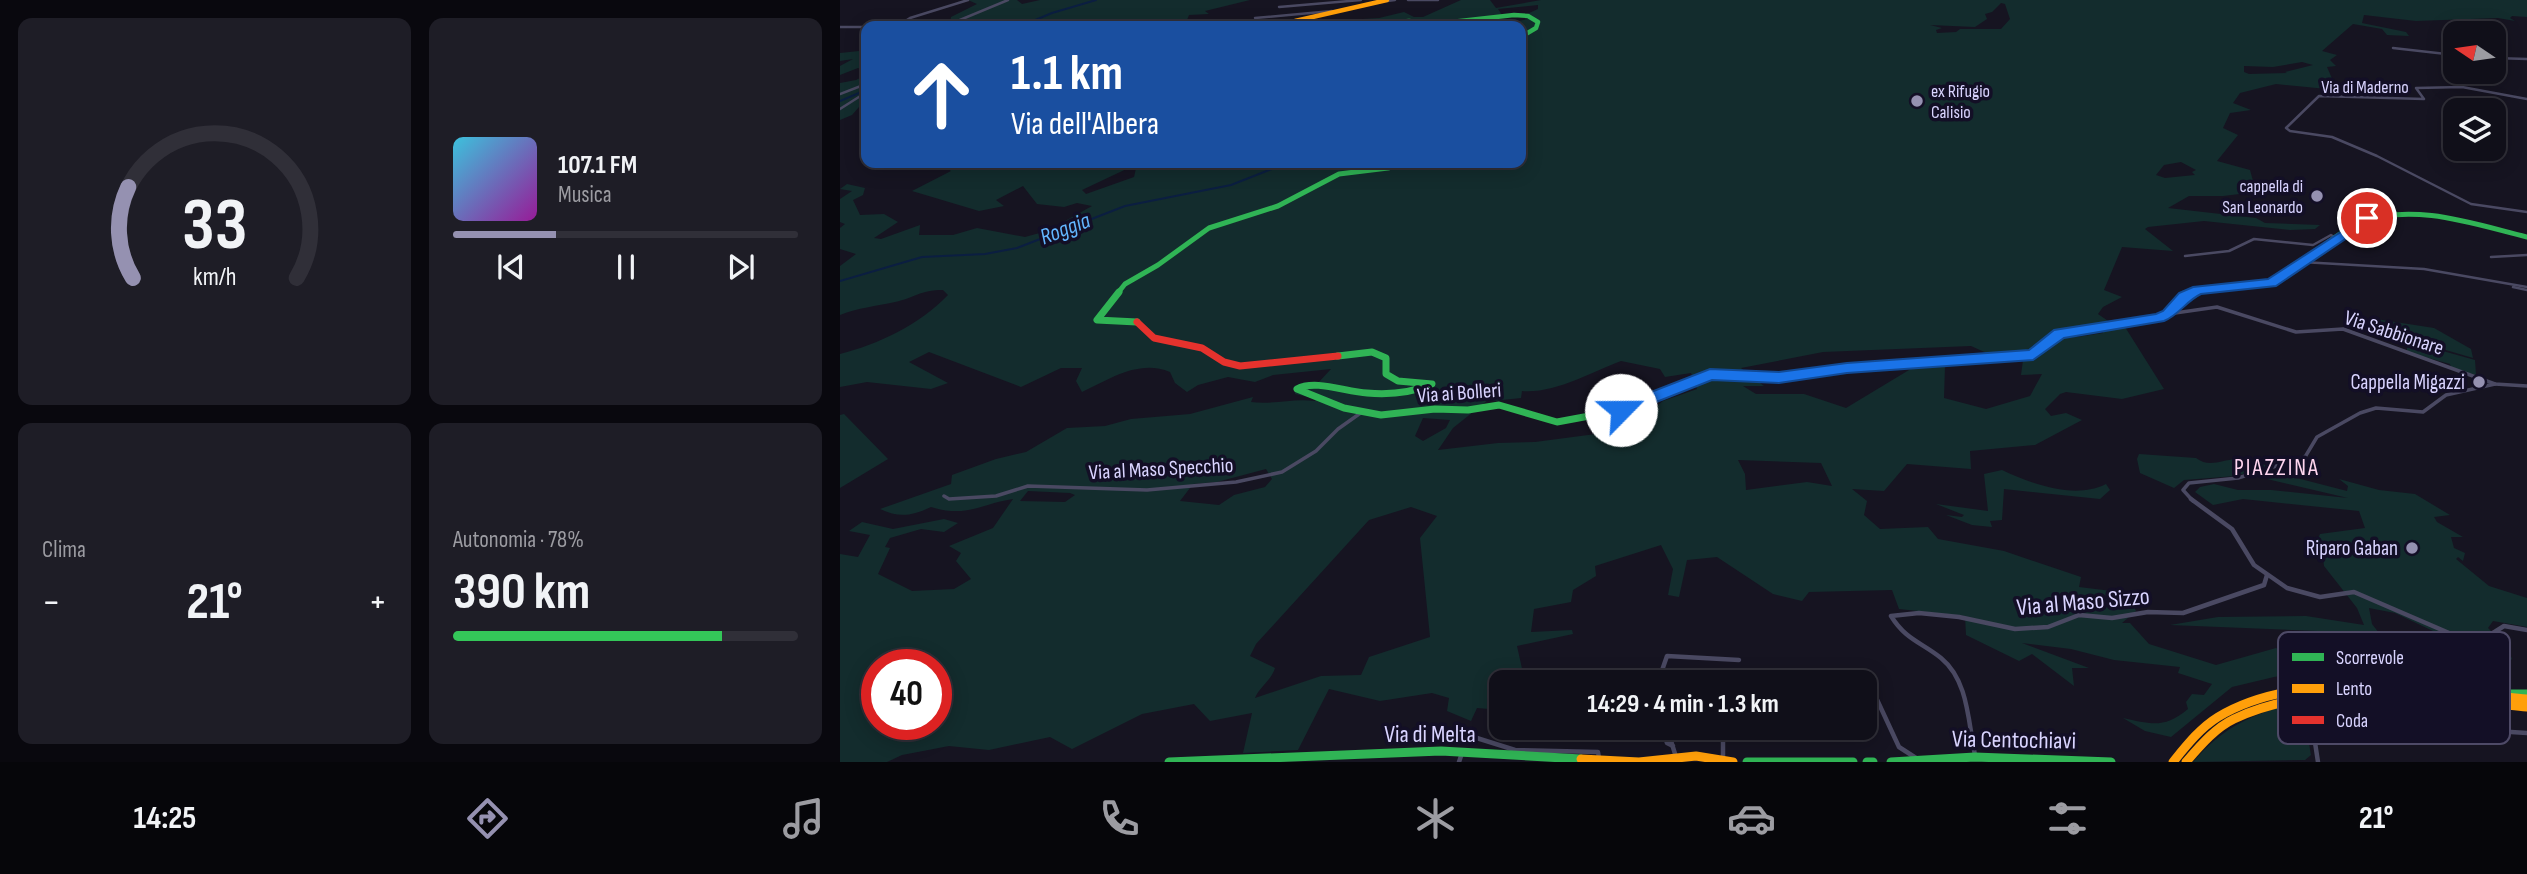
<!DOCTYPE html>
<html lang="it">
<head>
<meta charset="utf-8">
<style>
	:root { --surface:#100f19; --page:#1e1d26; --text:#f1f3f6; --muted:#9c9ca2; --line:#302f38; --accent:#9591b1 }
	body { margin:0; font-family:"Sofia Sans Condensed",sans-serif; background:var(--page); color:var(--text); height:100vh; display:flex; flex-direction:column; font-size:26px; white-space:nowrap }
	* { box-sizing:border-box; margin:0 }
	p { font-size:23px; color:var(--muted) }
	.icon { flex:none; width:38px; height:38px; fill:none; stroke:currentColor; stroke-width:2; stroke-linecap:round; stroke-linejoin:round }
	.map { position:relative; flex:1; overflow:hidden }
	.panel { display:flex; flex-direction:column; gap:18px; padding:18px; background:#09080e; width:840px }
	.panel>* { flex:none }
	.banner { position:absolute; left:21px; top:21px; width:665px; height:147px; border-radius:14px; box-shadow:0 4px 18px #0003,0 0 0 2px var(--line); background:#1a4fa0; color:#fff; overflow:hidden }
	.needle { width:46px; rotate:283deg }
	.buttons { position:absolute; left:1603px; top:21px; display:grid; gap:14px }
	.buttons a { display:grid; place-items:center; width:63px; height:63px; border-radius:14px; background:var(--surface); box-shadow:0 4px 18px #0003,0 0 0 2px var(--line); font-size:35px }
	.speed { position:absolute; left:21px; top:649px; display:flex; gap:14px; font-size:35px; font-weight:700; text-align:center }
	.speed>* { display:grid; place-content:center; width:91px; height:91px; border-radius:50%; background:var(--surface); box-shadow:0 4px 18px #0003,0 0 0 2px var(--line); line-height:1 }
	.speed .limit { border:10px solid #d22; background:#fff; color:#111 }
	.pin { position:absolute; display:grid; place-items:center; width:60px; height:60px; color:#fff; margin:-30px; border:4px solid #fff; border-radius:50%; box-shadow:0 2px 7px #0007 }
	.me { position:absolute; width:77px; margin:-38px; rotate:67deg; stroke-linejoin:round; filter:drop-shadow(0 0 5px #0008) }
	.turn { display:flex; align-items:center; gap:24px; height:147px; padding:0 35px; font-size:32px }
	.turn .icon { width:91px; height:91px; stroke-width:2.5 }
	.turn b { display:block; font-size:49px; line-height:60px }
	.big { font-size:52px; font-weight:700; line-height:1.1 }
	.panel .card { flex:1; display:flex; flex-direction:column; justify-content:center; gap:10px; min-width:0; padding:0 24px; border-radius:14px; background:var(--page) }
	.panel .dial { align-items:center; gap:0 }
	.dial svg { height:182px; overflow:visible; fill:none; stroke:var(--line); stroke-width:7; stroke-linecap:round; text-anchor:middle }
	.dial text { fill:var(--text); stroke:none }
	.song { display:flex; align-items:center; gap:21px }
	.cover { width:84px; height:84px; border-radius:10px; background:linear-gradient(135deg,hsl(190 70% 55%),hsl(300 70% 35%)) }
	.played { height:7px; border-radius:4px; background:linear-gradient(90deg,var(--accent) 30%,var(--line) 30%) }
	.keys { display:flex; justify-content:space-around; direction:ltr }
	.heat { display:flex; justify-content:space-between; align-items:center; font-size:38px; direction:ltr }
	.charge { height:10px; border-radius:5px; background:linear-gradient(90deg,#34c759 78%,var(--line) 0) }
	.panel .tiles { flex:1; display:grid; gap:18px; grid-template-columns:repeat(2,1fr) }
	.trip { position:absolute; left:649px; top:670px; width:388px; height:70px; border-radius:14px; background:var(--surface); box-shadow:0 4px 18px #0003,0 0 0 2px var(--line); font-weight:700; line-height:70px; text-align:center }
	.dock { display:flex; height:112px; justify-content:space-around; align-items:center; background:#06060a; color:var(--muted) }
	.dock .icon { width:49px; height:49px }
	.dock .selected { color:var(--accent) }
	.dock b { font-size:32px; color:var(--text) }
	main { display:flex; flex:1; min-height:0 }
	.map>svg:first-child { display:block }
	.green { fill:#132c2d; fill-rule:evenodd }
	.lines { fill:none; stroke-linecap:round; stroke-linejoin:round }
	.stream { stroke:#0b1e41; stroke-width:2 }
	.street-far2 { stroke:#4a4962; stroke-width:2.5 }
	.street-far1 { stroke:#4a4962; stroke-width:3.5 }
	.street { stroke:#4a4962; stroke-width:4.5 }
	.fast-far3 { stroke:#30b455; stroke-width:4.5 }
	.fast-far2 { stroke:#30b455; stroke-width:5 }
	.fast-far1 { stroke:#30b455; stroke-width:7 }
	.fast { stroke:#30b455; stroke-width:9 }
	.slow-far1 { stroke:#ff9f0a; stroke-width:4.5 }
	.slow { stroke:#ff9f0a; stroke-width:9 }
	.jam { stroke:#e5322d; stroke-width:7 }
	.route { fill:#1a73e8; stroke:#114b97; stroke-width:2 }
	.poi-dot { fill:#9591b1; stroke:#130f26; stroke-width:2.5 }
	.labels { text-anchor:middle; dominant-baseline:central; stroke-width:7; stroke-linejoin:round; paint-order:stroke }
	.far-street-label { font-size:18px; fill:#d9d4ff; stroke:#130f26 }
	.far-poi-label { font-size:18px; fill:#d9d4ff; stroke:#130f26; text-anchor:start }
	.street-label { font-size:21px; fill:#d9d4ff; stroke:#130f26 }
	.poi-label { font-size:21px; fill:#d9d4ff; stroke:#130f26; text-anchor:end }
	.water-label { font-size:23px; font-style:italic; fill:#62b6ff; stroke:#130f26 }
	.neighbourhood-label { font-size:23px; letter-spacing:2px; fill:#ffd6f0; stroke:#130f26 }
	.near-street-label { font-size:24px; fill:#d9d4ff; stroke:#130f26 }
	.key { fill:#130f26; stroke:#4e4a67; stroke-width:2 }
	.key-label { font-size:19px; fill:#d9d4ff }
</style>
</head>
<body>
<main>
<section class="panel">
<div class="tiles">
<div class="card dial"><svg viewBox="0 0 100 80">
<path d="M14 69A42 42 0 1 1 86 69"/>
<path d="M14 69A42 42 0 0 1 12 29" stroke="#9591b1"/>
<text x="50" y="56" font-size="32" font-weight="700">33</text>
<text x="50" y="72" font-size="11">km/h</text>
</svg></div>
<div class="card">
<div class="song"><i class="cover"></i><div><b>107.1 FM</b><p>Musica</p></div></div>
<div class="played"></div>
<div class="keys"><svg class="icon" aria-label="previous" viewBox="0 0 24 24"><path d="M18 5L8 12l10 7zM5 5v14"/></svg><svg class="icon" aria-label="pause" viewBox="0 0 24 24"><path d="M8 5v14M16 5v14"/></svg><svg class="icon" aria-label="next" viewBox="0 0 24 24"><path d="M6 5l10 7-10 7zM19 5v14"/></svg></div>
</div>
<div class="card"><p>Clima</p>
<div class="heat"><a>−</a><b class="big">21°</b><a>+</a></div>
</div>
<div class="card"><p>Autonomia · 78%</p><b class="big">390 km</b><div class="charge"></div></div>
</div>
</section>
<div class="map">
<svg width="1687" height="762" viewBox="0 0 1687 762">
	<rect width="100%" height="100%" fill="#161421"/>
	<g class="green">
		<path d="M 128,0 L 177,0 L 182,4 L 200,0 L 410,0 L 365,11 L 369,14 L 349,15 L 347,20 L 417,19 L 382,26 L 62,26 L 110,23 L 111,17 L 137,4 Z"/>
		<path d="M 621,0 L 650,0 L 656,8 L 701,0 L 1687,0 L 1687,17 L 1672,16 L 1670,18 L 1675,21 L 1658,18 L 1576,21 L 1524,15 L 1522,23 L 1566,32 L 1569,36 L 1547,35 L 1542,29 L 1513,24 L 1482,51 L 1497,55 L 1490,60 L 1496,66 L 1487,67 L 1497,90 L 1436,84 L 1400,93 L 1393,103 L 1411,110 L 1390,113 L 1383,128 L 1398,135 L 1377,161 L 1410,170 L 1416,192 L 1383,196 L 1349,196 L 1328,208 L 1416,218 L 1425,223 L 1480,225 L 1475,229 L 1450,230 L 1364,221 L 1308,227 L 1305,229 L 1333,251 L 1282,247 L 1264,290 L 1282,297 L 1263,307 L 1258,314 L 1271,323 L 1232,329 L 1237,337 L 1263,333 L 1262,330 L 1285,327 L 1324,389 L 1282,399 L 1226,392 L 1220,394 L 1205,409 L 1211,416 L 1226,413 L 1242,420 L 1195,445 L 1130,451 L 1131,469 L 1067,464 L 1044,491 L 1012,489 L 1027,501 L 1024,515 L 1040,529 L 1088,527 L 1098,539 L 1164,551 L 1241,577 L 1239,587 L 1288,593 L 1296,611 L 1282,623 L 1290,623 L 1309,644 L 1376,665 L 1436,648 C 1453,656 1466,657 1483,650 L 1477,631 L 1330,625 L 1378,617 L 1466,616 L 1524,625 L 1517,608 L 1484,566 L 1483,557 L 1471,555 L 1480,534 L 1525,528 L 1519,511 L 1403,499 L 1373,505 L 1355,492 L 1360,487 L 1374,484 L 1398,490 L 1431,490 L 1508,498 L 1427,479 L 1445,475 L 1507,491 L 1508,486 L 1499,479 L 1539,490 L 1575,494 L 1610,515 L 1594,517 L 1597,522 L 1623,537 L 1611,537 L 1614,548 L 1625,553 L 1623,561 L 1618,557 L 1616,559 L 1649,586 L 1687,598 L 1687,627 L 1653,621 L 1648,628 L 1668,648 L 1672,659 L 1644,681 L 1578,681 L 1546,673 L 1490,668 L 1434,677 L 1392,687 L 1331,737 L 1305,731 L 1283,718 C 1311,724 1324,729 1348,709 L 1346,702 L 1352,694 L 1364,695 L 1372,684 L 1338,673 L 1340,667 L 1274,660 L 1231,649 L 1182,643 L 1249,668 L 1232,668 L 1234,686 L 1192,654 L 1179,661 L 1126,635 L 1125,616 L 1059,609 L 1052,590 L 969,592 L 962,601 L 933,594 L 877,557 L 847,560 L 839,597 L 828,595 L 833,569 L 821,545 L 755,566 L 756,576 L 733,590 L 731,602 L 694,609 L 691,632 L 732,630 L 733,634 L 677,646 L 685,682 L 662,682 L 661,710 L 637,708 L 631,721 L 607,711 L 609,698 L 592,693 L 540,701 L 489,689 L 458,750 L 403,753 L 412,713 L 370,721 L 354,704 L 302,714 L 232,749 L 210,737 L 149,750 L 109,746 L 62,755 L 47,762 L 0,762 L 0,554 L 18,557 L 30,535 L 9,531 L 22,522 L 53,529 L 104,519 L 118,523 L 104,532 L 81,529 L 50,538 L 45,547 L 50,548 L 38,574 L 72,591 L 114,589 L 131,579 L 116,561 L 121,553 L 109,546 L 153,528 L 173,499 C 140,504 127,518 91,507 C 72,516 59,518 40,509 L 111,484 L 112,475 L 156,459 L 186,452 L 227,428 L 265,426 L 291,419 L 350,414 L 413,397 L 411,402 C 432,405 453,398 475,401 L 477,399 L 455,394 L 454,386 L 465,382 L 478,383 L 491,369 L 433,375 L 415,382 L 388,377 L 358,385 L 347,392 L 335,383 L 330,372 C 299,359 270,379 242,392 L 236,381 L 242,368 L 221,368 L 181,387 L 89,352 L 69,362 L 108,383 L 91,389 L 27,382 L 0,387 L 0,354 C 39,344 79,325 108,295 L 103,290 C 80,290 74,298 55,302 C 36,306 18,308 0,315 L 0,266 L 16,254 L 0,249 L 0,228 L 5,224 L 0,222 L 0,199 L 12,191 L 0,189 L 7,184 L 25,188 L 23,195 L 13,200 L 20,215 L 44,214 L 58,222 L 34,238 L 41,239 L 80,225 L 79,235 L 113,235 L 137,228 L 185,237 L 207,231 L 252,206 L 237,203 L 224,207 L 197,204 L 183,186 L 156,200 L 164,206 L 139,211 L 72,191 L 111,171 L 100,163 L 681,163 L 681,26 L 669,26 L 668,23 L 688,19 L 687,14 L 698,9 L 698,5 L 658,9 L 662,15 L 607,26 L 502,26 L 508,23 L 506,20 L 539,18 L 564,12 L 574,17 L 583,17 ZM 1161,3 L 1165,4 L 1170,19 L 1161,29 L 1120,29 L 1116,32 L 1097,33 L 1096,30 L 1102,28 L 1090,25 L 1135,27 L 1147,19 L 1145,14 L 1152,12 ZM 1462,62 L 1473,65 L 1445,72 L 1447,73 L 1409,74 L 1404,72 L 1404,66 L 1433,67 ZM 1341,162 L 1356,170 L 1352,172 L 1355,175 L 1325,178 L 1316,175 L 1324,165 ZM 297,164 L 294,177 L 246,194 L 242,190 ZM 1131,346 L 1151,355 L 1184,353 L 1181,375 L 1202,374 L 1190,396 L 1146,409 L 1104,398 L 1105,366 L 1074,367 L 1006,408 L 964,394 L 916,394 L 903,386 L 924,386 L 901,368 L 983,352 ZM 781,361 L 820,369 L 825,377 L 851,373 L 857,389 L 823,401 L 786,430 L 695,442 L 658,443 L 598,450 L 613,428 L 653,396 L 653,401 L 681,398 L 682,391 C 714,394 752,372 781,361 ZM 583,418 L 610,420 L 606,428 L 583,441 L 575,436 ZM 898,460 L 981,463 L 992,486 L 967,482 L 906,490 L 905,474 ZM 426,469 L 432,479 L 425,487 L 394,495 L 379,505 L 340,501 L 353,484 L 377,482 ZM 188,491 L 230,493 L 235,495 L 225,502 L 180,501 ZM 571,507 L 597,516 L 580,538 L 590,637 L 529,657 L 521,675 L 481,676 L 415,698 C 420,686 431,681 435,668 L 410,656 L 416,644 L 529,520 ZM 1529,608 L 1555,613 L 1610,639 C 1629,627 1648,636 1662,652 L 1649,662 L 1642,674 L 1577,669 L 1538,663 L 1530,650 L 1535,640 L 1546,642 L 1532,624 ZM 37,665 L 96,665 L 96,724 L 37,724 Z"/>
		<path d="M 26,44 L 26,71 L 18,68 L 0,75 L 0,66 L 13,59 L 0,61 L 0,53 L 19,51 Z"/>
		<path d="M 26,75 L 26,99 L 12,115 L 0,120 L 0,83 L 16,80 Z"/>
		<path d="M 1536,319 L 1594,328 L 1631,349 L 1633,358 L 1565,338 Z"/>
		<path d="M 1567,341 L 1635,360 L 1636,375 L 1611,368 L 1610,364 L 1567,352 Z"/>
		<path d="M 4,414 L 48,459 L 0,488 L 0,415 Z"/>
		<path d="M 1299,454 L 1356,458 C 1369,468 1381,460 1396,459 C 1406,457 1420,464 1430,466 L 1396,476 L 1344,480 L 1334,488 L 1300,473 L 1297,459 Z"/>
		<path d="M 1162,470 C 1192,484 1235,500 1266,484 L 1270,490 L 1260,499 L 1164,489 L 1162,520 L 1150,521 L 1152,527 L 1132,525 L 1106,515 L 1122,517 L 1124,515 L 1096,504 L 1148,511 L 1144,474 Z"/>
		<path d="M 1451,703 L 1467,732 L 1471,755 L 1465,760 L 1353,762 C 1383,727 1408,717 1451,703 Z"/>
	</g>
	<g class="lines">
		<g class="stream">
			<path d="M 181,26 L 212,13 L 256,0"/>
			<path d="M 0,101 L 26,90"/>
			<path d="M 0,281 L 82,257 L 145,254 L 177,248 L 285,206 L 391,185 L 447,163"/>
		</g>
		<g class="street-far2">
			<path d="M 568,0 L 598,0"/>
			<path d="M 547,1 L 555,0"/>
			<path d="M 439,7 L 521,0"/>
			<path d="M 415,18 L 492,11"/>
			<path d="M 59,25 L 70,18 L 128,0"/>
			<path d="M 56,26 L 115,22 L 168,0"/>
			<path d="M 0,27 L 26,27"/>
			<path d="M 1553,48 L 1615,55"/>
			<path d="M 1654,58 L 1687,59"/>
			<path d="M 0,94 L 26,84"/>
			<path d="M 1687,99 L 1622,87 L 1576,88 L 1584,99 L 1479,96 L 1446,128 L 1450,131 L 1492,137 L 1537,156 L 1631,204 L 1687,212"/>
			<path d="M 0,109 L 22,95 L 26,87"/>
			<path d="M 1345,256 L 1389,251 L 1414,239 L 1473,245 L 1491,235 L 1496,238"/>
			<path d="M 1651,257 L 1687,255"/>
			<path d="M 1462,262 L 1584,269 L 1687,287"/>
			<path d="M 1673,287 L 1687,290"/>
		</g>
		<g class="street-far1">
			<path d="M 1328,314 L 1377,307 L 1456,332 L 1503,329 L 1655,384 L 1687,386"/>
			<path d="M 104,496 L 109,499 L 156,496 L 188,486 L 307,490 L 396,482 L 442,472 L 476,451 L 498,429 L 522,412"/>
			<path d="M 1353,501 L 1343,490 L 1349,483 L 1398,478 L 1465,457 L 1477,437 L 1520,413 L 1536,408 L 1583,412 L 1606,395 L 1655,384"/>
		</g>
		<g class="street">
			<path d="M 1351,499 L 1392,529 L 1414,565 L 1447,588 L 1480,597 L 1514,592 L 1616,636 L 1645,638 L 1664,626 L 1687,630"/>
			<path d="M 818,682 L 827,656 L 899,660"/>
			<path d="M 1033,691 L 1059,747 L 1076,758"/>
			<path d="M 822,728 L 827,743 L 833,746"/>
			<path d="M 827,728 L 836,757"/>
			<path d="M 883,728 L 883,758"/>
			<path d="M 624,734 L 675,750 L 758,752 L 759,758"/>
			<path d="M 1135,755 C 1128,723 1129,681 1101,658 C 1081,642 1066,640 1051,616 L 1079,613 L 1119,617 L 1175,629 L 1208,627 L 1239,615 L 1272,618 L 1308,612 L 1343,613 L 1424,585 L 1427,575"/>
			<path d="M 619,762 L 622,753"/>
			<path d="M 1478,762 L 1474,736 L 1479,732 L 1505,733 L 1577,726 L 1687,733"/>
		</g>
		<path class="fast-far3" d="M 512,26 L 569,21 L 593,24 L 674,15 L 688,16 L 698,22 L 696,28 L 681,37"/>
		<g class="fast-far2">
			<path d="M 277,294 L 285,284 L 318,265 L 369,228 L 438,206 L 499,174 L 548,168 L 565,163"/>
			<path d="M 1350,294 L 1358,290 C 1375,288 1420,288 1433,282 C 1462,267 1493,233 1522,222 C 1574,202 1637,225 1687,237"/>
		</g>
		<g class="fast-far1">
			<path d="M 279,292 L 257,320 L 297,322"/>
			<path d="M 498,356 L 532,352 L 546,358 L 546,374 L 558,381 L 592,384 C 571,393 550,395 527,393 C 506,392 475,379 457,389 L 504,408 L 541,415 L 595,409 L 628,410 L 659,405 L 717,422 L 771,412"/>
			<path d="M 1156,359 L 1193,355 L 1219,334 L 1319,318 C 1333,312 1340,298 1354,292"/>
		</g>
		<g class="fast">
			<path d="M 1668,694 L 1687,694"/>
			<path d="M 329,762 L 601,751 L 741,759"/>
			<path d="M 907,762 L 1013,762"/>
			<path d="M 1027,762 L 1033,762"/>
			<path d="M 1051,762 L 1135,757 L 1271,762"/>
		</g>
		<path class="slow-far1" d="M 486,26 L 455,21 L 547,0"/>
		<g class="slow">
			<path d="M 741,759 L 799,762 L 856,756 L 893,762"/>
			<path d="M 1333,762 C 1346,746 1360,728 1378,717 C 1463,666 1593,691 1687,699"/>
			<path d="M 1346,762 C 1360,746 1375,728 1394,719 C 1479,678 1596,699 1687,707"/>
		</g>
		<g class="jam">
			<path d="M 297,322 L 314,338 L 362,348 L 384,362 L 400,366 L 498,356"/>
			<path d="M 771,412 L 870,374 L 939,378 L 1008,368 L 1156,359"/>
		</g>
	</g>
	<path class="route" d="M 1527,215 L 1534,218 L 1532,221 L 1436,286 L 1361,294 C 1346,301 1339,315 1324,321 L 1224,338 L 1193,360 L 1007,373 L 939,383 L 872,380 L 786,414 L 781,415 L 772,410 L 775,406 L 870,369 L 939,372 L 1007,363 L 1189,350 L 1214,330 L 1316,314 L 1323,311 L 1339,293 L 1353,287 L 1428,279 Z"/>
	<g class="poi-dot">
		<circle cx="1077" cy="101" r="7"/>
		<circle cx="1477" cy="196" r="7"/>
		<circle cx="1639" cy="382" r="7"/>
		<circle cx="1572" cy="548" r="7"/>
	</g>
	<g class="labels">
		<g class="far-street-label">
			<text x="1525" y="87">Via di Maderno</text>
		</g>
		<g class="far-poi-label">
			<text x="1091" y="91">ex Rifugio<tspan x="1091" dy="21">Calisio</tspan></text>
			<text x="1463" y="186" text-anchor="end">cappella di<tspan x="1463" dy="21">San Leonardo</tspan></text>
		</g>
		<g class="street-label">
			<text transform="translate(1554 333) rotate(18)">Via Sabbionare</text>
			<text transform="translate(619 393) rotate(-4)">Via ai Bolleri</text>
			<text transform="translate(321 469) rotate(-3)">Via al Maso Specchio</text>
		</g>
		<g class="poi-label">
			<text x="1625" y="382">Cappella Migazzi</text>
			<text x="1558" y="548">Riparo Gaban</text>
		</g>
		<g class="water-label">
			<text transform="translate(225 229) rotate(-21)">Roggia</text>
		</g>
		<g class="neighbourhood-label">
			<text x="1437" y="468">PIAZZINA</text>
		</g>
		<g class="near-street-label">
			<text transform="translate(1243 602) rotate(-5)">Via al Maso Sizzo</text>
			<text x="590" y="734">Via di Melta</text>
			<text transform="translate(1174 740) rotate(1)">Via Centochiavi</text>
		</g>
	</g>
	<rect x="1438" y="632" width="232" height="112" rx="10" class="key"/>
	<rect x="1452" y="653" width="32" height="8" fill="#30b455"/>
	<rect x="1452" y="684" width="32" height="9" fill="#ff9f0a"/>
	<rect x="1452" y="716" width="32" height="8" fill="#e5322d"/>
	<g class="key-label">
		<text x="1496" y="664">Scorrevole</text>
		<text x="1496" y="695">Lento</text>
		<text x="1496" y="727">Coda</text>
	</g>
</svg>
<div class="buttons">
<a><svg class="needle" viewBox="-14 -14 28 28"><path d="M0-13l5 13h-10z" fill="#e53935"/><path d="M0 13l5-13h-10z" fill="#9c9ca2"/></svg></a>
<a><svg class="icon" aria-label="layers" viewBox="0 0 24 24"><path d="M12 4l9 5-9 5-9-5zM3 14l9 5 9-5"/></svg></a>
</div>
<div class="speed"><div class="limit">40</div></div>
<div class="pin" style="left:1527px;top:218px;background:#d93025"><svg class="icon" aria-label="arrive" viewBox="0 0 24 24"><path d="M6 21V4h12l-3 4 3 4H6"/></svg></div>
<svg class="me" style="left:781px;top:410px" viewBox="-20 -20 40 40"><circle r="19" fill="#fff"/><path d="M0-13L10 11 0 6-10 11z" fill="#1a73e8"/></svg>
<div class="trip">14:29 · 4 min · 1.3 km</div>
<div class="banner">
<div class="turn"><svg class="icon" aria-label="ahead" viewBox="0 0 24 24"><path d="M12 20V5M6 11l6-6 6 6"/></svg><div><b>1.1 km</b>Via dell'Albera</div></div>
</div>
</div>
</main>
<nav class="dock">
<b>14:25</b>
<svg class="icon selected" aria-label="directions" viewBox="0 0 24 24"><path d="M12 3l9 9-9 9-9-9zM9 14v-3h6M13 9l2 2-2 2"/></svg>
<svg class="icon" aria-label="music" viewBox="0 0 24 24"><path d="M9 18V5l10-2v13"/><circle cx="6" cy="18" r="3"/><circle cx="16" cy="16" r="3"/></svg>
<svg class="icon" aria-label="phone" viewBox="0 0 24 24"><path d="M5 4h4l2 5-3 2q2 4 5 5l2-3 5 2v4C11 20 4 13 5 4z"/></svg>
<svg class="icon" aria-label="climate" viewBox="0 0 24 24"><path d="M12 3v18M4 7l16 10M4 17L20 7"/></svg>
<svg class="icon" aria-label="car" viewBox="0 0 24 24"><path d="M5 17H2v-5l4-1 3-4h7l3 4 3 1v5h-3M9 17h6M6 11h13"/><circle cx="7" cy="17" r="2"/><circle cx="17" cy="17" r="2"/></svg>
<svg class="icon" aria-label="filters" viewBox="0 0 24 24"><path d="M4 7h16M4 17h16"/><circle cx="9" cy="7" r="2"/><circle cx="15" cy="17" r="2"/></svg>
<b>21°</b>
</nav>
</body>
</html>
